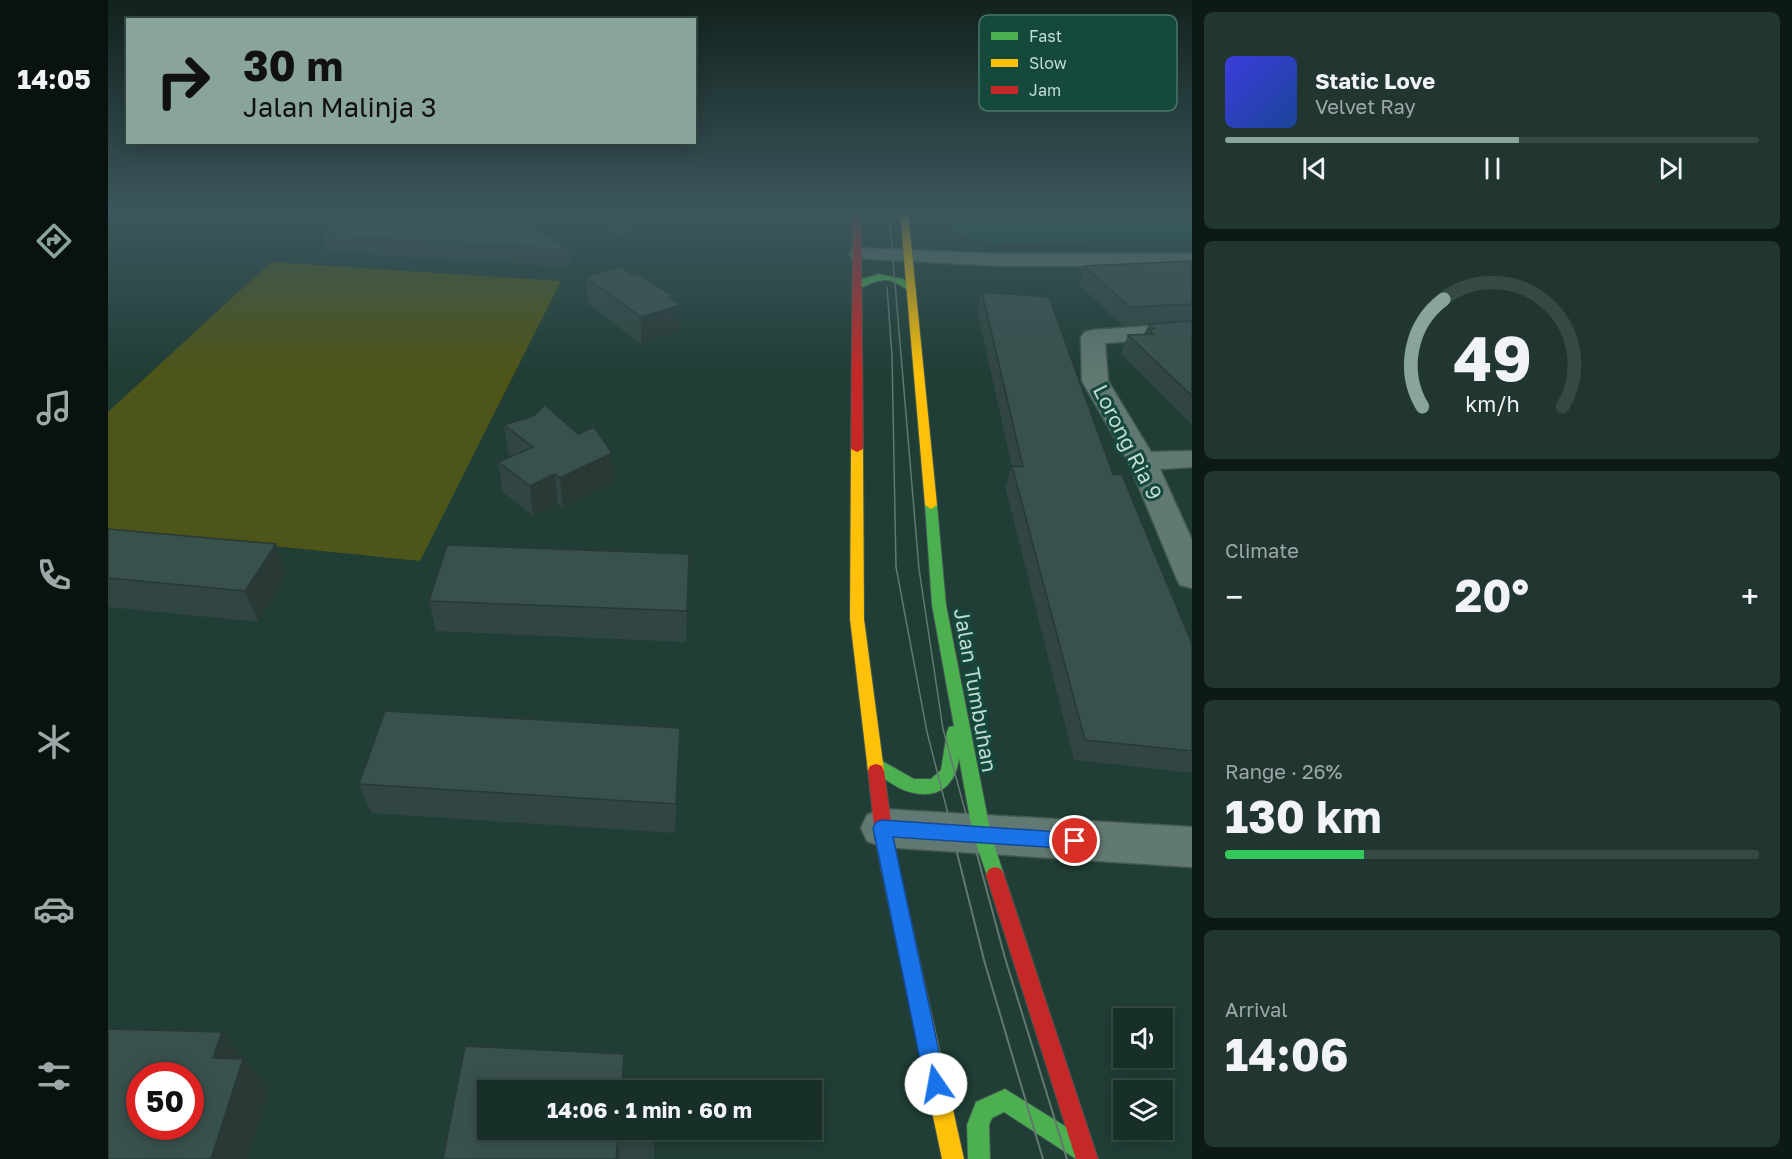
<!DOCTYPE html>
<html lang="en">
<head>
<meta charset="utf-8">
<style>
	:root { --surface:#182e28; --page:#213630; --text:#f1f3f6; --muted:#9fa8a8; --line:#364a45; --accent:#89a49c }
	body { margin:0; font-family:"Golos Text",sans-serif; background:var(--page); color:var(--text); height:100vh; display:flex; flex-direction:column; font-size:22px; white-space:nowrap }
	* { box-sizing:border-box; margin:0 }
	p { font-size:20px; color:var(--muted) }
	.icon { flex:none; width:33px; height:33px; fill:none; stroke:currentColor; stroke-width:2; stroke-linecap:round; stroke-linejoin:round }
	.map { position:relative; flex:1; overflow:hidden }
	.side { display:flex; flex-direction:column; gap:12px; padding:12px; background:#0d1916; width:600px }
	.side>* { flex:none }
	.guide { position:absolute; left:18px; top:18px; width:570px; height:126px; border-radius:0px; box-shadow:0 3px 15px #0003,0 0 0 2px var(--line); background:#89a49c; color:#111; overflow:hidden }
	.fabs { position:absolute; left:1005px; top:1008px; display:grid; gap:12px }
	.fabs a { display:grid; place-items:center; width:60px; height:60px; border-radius:0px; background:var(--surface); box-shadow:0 3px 15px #0003,0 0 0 2px var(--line); font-size:30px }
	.speed { position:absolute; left:18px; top:1062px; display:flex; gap:12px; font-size:30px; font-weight:700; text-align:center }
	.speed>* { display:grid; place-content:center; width:78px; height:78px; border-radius:50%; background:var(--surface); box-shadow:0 3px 15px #0003,0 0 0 2px var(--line); line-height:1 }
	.speed .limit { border:9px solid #d22; background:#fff; color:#111 }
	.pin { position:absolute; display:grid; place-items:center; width:51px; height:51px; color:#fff; margin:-26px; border:3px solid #fff; border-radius:50%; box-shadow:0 2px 6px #0007 }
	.me { position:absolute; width:66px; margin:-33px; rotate:348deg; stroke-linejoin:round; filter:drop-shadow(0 0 4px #0008) }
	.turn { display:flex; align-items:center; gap:21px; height:126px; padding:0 18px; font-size:27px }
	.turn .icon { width:78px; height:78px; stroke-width:2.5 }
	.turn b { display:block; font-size:42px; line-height:51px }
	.big { font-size:45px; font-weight:700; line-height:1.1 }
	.side .widget { flex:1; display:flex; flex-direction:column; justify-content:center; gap:9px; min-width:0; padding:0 21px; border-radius:9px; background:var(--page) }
	.side .dial { align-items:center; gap:0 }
	.dial svg { height:156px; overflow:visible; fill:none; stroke:var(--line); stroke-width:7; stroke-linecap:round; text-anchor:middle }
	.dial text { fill:var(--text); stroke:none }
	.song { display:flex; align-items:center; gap:18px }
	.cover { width:72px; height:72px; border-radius:9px; background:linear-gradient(135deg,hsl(240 70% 55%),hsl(220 70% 35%)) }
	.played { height:6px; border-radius:3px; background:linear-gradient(90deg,var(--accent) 55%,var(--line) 55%) }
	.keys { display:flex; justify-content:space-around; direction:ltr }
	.heat { display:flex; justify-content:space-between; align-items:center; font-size:33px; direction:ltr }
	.charge { height:9px; border-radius:4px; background:linear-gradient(90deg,#34c759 26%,var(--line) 0) }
	.trip { position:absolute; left:369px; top:1080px; width:345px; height:60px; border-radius:0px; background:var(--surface); box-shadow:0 3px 15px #0003,0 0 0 2px var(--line); font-weight:700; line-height:60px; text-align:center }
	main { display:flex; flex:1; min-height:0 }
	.menu { display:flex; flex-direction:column; width:108px; justify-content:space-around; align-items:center; background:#0a1210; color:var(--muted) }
	.menu .icon { width:42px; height:42px }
	.menu .selected { color:var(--accent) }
	.menu b { font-size:27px; color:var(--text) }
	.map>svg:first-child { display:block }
	.built { fill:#125141 }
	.green { fill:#4e5518 }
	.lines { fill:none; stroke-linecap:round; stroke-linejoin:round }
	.street-casing { stroke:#415751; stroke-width:3 }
	.fast-casing { stroke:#415751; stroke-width:2 }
	.slow-casing { stroke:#415751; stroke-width:2 }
	.jam-casing { stroke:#415751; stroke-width:2 }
	.street { fill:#627872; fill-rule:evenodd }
	.fast { fill:#4caf50; fill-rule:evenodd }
	.slow { fill:#ffc107; fill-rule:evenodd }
	.jam { fill:#c62828; fill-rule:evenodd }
	.tram-far1 { stroke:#647872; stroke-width:1.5 }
	.tram { stroke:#647872; stroke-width:2 }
	.wall { fill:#314642 }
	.shaded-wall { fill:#283936 }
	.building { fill:#39514d; stroke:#283936; stroke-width:1.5; fill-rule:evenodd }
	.route { fill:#1a73e8; stroke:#114b97; stroke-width:1.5 }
	.labels { text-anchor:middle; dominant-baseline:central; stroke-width:6; stroke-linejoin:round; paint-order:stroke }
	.street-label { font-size:21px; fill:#c2dcd3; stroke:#14493c }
	.key { fill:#14493c; stroke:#487569; stroke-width:1.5 }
	.key-label { font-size:16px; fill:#c2dcd3 }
</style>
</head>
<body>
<main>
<nav class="menu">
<b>14:05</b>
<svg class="icon selected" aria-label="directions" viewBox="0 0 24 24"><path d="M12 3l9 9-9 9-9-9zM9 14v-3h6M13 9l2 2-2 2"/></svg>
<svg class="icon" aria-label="music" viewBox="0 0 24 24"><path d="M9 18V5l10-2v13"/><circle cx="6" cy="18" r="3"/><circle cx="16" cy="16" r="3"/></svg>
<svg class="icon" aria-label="phone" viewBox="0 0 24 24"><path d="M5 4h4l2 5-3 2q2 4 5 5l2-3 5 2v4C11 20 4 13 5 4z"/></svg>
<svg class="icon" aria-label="climate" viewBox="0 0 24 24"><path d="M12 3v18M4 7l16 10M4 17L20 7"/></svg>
<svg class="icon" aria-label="car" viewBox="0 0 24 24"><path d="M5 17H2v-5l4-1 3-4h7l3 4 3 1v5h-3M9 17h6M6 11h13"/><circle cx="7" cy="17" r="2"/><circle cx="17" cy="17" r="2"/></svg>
<svg class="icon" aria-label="filters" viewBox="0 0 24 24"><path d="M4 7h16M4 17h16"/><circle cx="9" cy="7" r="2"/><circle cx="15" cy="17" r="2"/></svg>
</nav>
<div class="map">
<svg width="1084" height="1159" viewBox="0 0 1084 1159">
	<rect width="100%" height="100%" fill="#203d36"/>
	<path class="built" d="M 819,212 L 1084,212 L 1084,239 L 883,244 L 817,224 Z"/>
	<path class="green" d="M 163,262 L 453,281 L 312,561 L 0,529 L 0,412 Z"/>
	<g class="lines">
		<g class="street-casing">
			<g id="street">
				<path d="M 751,248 L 895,254 L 1084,254 L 1084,266 L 895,266 L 744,258 L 741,254 L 744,250 Z"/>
				<path d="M 1084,323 L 1084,337 L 997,343 L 1000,381 L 1043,452 L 1084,451 L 1084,467 L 1052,469 L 1084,540 L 1084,588 L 1072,585 L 1068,577 L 1020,461 L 974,381 L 973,337 L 977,332 L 985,330 Z"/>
				<path d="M 774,809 L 1084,827 L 1084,867 L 774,847 L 759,841 L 753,828 L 759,815 Z"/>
			</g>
		</g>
		<g class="fast-casing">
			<g id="fast">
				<path d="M 771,274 L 795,279 L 809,290 L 802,292 C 779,274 774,279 750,289 L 746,286 L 754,279 Z"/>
				<path d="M 823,501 L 829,505 L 838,605 L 883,835 L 896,875 L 893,881 L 887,883 L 881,881 L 865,835 L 851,758 C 848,785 830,800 802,792 C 788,789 774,776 761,769 L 759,764 L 761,759 L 767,757 L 806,779 L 823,779 L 833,770 L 839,732 L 841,727 L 846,726 L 824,605 L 817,505 Z"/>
				<path d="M 897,1089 L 984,1143 L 987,1151 L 984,1159 L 968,1159 L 896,1112 L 884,1118 L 881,1125 L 882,1159 L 860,1159 L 859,1125 L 868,1102 Z"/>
			</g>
		</g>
		<g class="slow-casing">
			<g id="slow">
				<path d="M 792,212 L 800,212 L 829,505 L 823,509 L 817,505 Z"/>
				<path d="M 749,446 L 755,449 L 756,619 L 776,771 L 774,776 L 768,778 L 762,776 L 760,771 L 742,619 L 743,449 Z"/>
				<path d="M 812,997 L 819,1000 L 822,1007 L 856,1159 L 834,1159 L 802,1007 L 805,1000 Z"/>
			</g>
		</g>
		<g class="jam-casing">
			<g id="jam">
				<path d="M 745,212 L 753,212 L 755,449 L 749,452 L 743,449 Z"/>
				<path d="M 768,764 L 774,766 L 776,771 L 786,844 L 822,1007 L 819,1014 L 812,1017 L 805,1014 L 802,1007 L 768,844 L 760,771 L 762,766 Z"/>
				<path d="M 887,867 L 893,869 L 896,875 L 990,1159 L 968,1159 L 878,875 L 881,869 Z"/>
			</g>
		</g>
		<use href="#street" class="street"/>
		<use href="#fast" class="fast"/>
		<use href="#slow" class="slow"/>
		<use href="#jam" class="jam"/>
		<g class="tram-far1">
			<path d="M 781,212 L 811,569 L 835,729 L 859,818"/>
			<path d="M 779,287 L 784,356 L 788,567 L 819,732 L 841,818"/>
		</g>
		<g class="tram">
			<path d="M 840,817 L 876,960 L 935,1159"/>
			<path d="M 859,817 L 897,958 L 959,1159"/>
		</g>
	</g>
	<g class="wall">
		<path d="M 473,212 L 571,212 L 570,227 L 520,241 Z"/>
		<path d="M 1016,212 L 1084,212 L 1084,221 Z"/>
		<path d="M 217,228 L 461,250 L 462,267 L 219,252 L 215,235 L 218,232 Z"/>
		<path d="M 1084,261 L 1084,425 L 1013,354 L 1020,335 L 1036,334 L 1041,324 L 1046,324 L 1015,326 L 971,284 L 976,266 Z"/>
		<path d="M 524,275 L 565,300 L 571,331 L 533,344 L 480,303 L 478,277 Z"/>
		<path d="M 874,292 L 1005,474 L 1084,644 L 1084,773 L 966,760 L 897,487 L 904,467 L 869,310 Z"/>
		<path d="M 396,425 L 505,483 L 455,508 L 450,504 L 425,516 L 395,492 L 390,462 L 403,456 L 400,454 Z"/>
		<path d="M 0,529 L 179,575 L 150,622 L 0,607 Z"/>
		<path d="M 581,554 L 578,642 L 328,631 L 321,601 Z"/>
		<path d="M 572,728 L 567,833 L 263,813 L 251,784 Z"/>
		<path d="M 517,1078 L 517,1084 L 548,1130 L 546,1159 L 335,1159 Z"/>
	</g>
	<g class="shaded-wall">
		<path d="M 548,212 L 571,212 L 570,227 L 520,241 L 520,219 Z"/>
		<path d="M 565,296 L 565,307 L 572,305 L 571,331 L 533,344 L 533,317 L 561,297 Z"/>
		<path d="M 504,453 L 505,483 L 455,508 L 452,478 Z"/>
		<path d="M 447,474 L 450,504 L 425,516 L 422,486 Z"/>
		<path d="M 168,544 L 179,575 L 150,622 L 137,591 Z"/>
		<path d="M 114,1032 L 161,1089 L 140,1159 L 103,1159 L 105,1058 Z"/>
		<path d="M 516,1054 L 517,1078 L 517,1090 L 514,1084 Z"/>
		<path d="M 547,1130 L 548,1130 L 546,1159 L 546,1141 Z"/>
		<path d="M 510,1139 L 511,1159 L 508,1159 Z"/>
	</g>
	<g class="building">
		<path d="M 233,212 L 407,212 L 461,250 L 215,235 L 222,228 L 217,228 Z"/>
		<path d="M 507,212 L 548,212 L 520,219 Z"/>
		<path d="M 1084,261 L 1084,304 L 1022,307 L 976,266 Z"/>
		<path d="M 512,267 L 524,275 L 531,274 L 565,296 L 561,297 L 572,305 L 533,317 L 478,277 Z"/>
		<path d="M 874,292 L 941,297 L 1005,474 L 1014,475 L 1084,644 L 1084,751 L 977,740 L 904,466 L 915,467 Z"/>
		<path d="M 1084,321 L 1084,396 L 1020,335 L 1045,334 L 1041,330 L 1046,329 L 1041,324 Z"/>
		<path d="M 437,405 L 470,434 L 486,427 L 504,453 L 452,478 L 447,474 L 422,486 L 390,462 L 425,447 L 396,425 L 425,416 Z"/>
		<path d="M 0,529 L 168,544 L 137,591 L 0,578 Z"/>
		<path d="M 339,545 L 581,554 L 579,611 L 321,601 Z"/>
		<path d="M 277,711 L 572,728 L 568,804 L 251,784 Z"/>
		<path d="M 0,1029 L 114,1032 L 105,1058 L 135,1059 L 103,1159 L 0,1159 ZM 32,1076 L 82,1076 L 82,1126 L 32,1126 Z"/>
		<path d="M 357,1046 L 516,1054 L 514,1084 L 549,1086 L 549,1090 L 380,1090 L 380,1130 L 547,1130 L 546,1141 L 510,1139 L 508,1159 L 335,1159 Z"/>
	</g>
	<linearGradient id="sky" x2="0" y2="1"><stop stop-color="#12221e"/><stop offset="0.57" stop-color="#3c575d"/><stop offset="1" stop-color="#3c575d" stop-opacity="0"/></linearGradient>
	<rect width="1084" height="374" fill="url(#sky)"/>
	<path class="route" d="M 774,820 L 967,833 L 974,835 L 976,841 L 974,846 L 967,849 L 785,837 L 838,1084 L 835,1092 L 828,1095 L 820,1092 L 817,1084 L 765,828 L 768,822 Z"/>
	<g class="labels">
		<g class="street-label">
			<text transform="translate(1020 442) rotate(63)">Lorong Ria 9</text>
			<text transform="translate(868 690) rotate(80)">Jalan Tumbuhan</text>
		</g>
	</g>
	<rect x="871" y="15" width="198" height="96" rx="9" class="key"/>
	<rect x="883" y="32" width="27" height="8" fill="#4caf50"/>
	<rect x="883" y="59" width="27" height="8" fill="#ffc107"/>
	<rect x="883" y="86" width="27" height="8" fill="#c62828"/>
	<g class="key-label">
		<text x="921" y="42">Fast</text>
		<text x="921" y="69">Slow</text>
		<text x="921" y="96">Jam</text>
	</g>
</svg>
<div class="fabs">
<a><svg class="icon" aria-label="sound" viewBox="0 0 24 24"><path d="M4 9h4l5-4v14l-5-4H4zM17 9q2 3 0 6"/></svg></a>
<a><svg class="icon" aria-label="layers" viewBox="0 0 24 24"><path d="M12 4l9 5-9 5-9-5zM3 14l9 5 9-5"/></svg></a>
</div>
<div class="speed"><div class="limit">50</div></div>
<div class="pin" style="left:967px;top:841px;background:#d93025"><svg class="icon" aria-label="arrive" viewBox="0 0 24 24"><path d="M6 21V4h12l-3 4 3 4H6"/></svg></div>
<svg class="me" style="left:828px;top:1084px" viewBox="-20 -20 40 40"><circle r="19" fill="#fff"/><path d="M0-13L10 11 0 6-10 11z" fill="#1a73e8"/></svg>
<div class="trip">14:06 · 1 min · 60 m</div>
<div class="guide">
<div class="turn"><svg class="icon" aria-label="right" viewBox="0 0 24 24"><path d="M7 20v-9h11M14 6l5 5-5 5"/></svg><div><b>30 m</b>Jalan Malinja 3</div></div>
</div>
</div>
<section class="side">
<div class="widget">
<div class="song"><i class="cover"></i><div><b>Static Love</b><p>Velvet Ray</p></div></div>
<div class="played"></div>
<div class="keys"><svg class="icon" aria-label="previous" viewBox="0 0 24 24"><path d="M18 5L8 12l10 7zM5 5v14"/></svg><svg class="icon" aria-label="pause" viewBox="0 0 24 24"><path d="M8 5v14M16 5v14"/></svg><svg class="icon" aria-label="next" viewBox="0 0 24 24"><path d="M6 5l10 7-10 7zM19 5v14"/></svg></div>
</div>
<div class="widget dial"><svg viewBox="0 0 100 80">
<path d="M14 69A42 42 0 1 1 86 69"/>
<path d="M14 69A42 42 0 0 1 25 14" stroke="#89a49c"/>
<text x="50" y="56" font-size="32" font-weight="700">49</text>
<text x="50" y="72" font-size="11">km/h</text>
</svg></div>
<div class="widget"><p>Climate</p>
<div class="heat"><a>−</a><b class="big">20°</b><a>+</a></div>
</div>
<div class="widget"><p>Range · 26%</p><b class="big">130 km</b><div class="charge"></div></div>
<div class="widget"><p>Arrival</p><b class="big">14:06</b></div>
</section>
</main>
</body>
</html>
